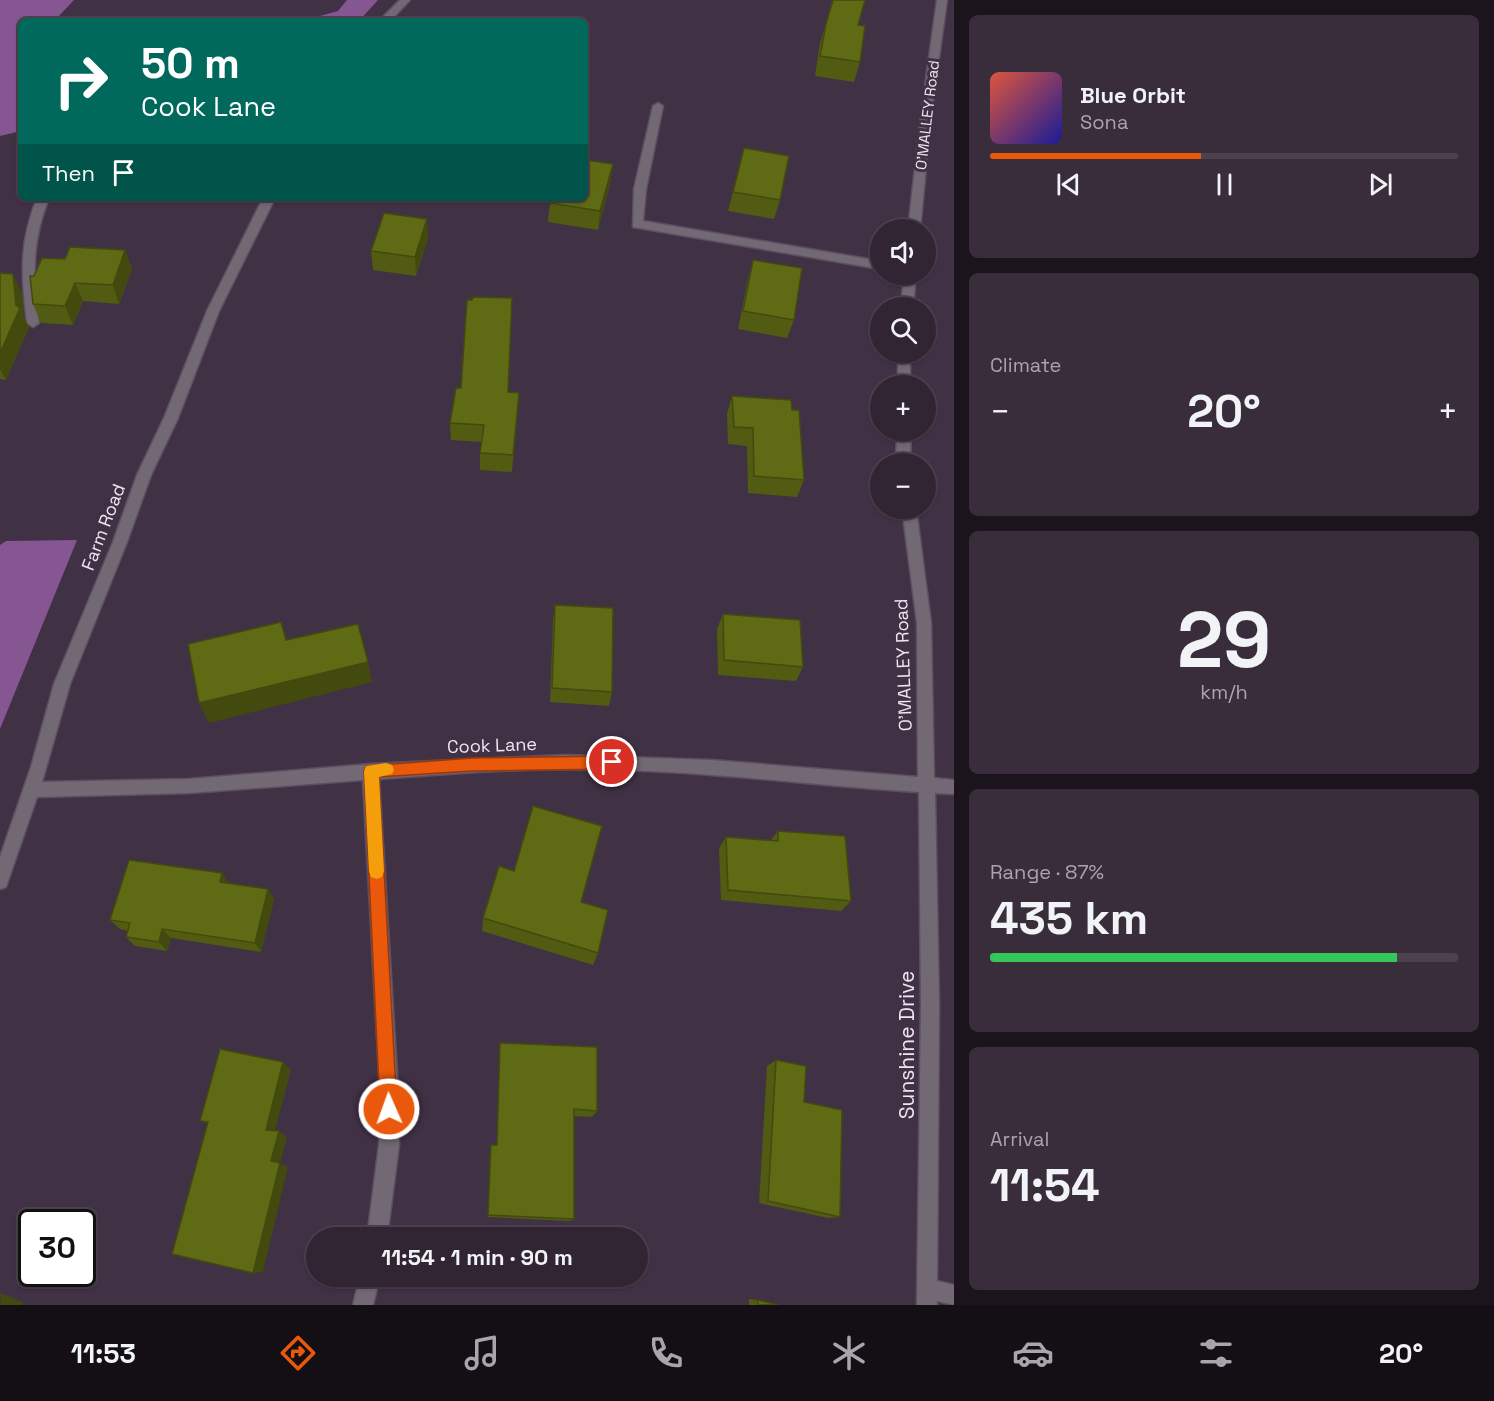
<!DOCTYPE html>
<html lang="en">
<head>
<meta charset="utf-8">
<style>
	:root { --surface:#312534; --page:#392d3c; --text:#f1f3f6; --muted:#a8a5ac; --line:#4c424f; --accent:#ea580c }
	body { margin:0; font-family:"Space Grotesk",sans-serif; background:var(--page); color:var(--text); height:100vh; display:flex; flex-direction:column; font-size:22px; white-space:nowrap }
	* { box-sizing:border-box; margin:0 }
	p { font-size:20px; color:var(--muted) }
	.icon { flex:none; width:33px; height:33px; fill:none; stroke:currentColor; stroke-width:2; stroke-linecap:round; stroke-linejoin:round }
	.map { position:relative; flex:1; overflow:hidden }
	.side { display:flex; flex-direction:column; gap:15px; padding:15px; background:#1b141d; width:540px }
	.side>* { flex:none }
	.hud { position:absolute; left:18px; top:18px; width:570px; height:183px; border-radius:9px; box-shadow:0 2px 4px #0004,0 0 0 2px var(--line); background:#00695c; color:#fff; overflow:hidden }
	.buttons { position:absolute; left:870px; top:219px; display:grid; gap:12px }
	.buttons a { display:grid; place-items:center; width:66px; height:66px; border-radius:50%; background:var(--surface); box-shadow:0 2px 4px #0004,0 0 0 2px var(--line); font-size:30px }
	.speed { position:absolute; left:18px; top:1209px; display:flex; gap:12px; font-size:30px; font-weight:700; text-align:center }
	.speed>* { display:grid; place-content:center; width:78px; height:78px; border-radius:50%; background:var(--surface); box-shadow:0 2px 4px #0004,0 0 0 2px var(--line); line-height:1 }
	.speed .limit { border:3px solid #111; border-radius:9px; background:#fff; color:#111 }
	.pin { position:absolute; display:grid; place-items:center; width:51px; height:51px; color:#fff; margin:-26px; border:3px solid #fff; border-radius:50%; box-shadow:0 2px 6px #0007 }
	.me { position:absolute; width:66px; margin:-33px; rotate:358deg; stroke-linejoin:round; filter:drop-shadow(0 0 4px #0008) }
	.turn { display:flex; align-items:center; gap:21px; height:126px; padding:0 24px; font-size:27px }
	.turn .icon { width:78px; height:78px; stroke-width:2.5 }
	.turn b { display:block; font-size:42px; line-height:51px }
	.then { display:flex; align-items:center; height:57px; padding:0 24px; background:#0003; gap:12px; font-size:22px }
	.big { font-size:45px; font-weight:600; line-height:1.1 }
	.side .tile { flex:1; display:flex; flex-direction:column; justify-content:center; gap:9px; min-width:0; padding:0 21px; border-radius:9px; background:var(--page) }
	.side .dial { align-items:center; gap:0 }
	.dial b { font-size:78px; line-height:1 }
	.song { display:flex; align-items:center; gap:18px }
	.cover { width:72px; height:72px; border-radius:9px; background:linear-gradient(135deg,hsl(10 70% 55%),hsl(240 70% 35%)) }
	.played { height:6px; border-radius:3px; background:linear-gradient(90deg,var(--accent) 45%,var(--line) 45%) }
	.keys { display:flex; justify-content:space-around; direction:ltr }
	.heat { display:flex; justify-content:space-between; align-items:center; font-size:33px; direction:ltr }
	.charge { height:9px; border-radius:4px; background:linear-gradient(90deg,#34c759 87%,var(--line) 0) }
	.trip { position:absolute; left:306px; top:1227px; width:342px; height:60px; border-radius:30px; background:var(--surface); box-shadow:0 2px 4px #0004,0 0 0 2px var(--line); font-weight:600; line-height:60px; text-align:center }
	.tabs { display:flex; height:96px; justify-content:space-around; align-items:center; background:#140f15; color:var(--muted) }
	.tabs .icon { width:42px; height:42px }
	.tabs .selected { color:var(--accent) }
	.tabs b { font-size:27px; color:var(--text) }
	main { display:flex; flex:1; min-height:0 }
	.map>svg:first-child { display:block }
	.forest { fill:#865692 }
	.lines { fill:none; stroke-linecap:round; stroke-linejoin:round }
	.minor-casing { stroke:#5d4e61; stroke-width:3 }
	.minor { fill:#726974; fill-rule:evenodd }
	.wall { fill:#515b11 }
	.shaded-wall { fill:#424a0e }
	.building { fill:#5e6a14; stroke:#424a0e; stroke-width:1.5 }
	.route { fill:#ea580c; stroke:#983908; stroke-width:1.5 }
	.slow { fill:#f59e0b }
	.labels { text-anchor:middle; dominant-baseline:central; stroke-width:6; stroke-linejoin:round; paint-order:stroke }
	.far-street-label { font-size:15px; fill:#efe4f2; stroke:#413145 }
	.street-label { font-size:18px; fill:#efe4f2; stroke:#413145 }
	.near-street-label { font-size:21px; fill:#efe4f2; stroke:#413145 }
</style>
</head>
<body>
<main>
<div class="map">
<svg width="954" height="1305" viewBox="0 0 954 1305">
	<rect width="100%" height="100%" fill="#413145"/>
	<g class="forest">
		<path d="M 0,0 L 74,0 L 58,17 L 57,21 L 21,21 L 21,131 L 0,136 Z"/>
		<path d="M 347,0 L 378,0 L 359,21 L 302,21 L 338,11 Z"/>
		<path d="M 77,540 L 0,729 L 0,545 L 6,541 Z"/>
	</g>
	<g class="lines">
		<g class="minor-casing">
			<g id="minor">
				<path d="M 400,0 L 410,0 L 390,21 L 379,21 Z"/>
				<path d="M 937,0 L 947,0 L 931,115 L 920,230 L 908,230 L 921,115 Z"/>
				<path d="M 658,103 L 663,106 L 646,189 L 643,221 L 880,261 L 880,269 L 633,227 L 634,189 L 653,106 Z"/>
				<path d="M 37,198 L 49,198 C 31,243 33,276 39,323 L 33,327 L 27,323 C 21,275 19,243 37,198 Z"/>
				<path d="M 263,198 L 275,198 L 219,311 L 178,418 L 151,475 L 127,542 L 70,684 L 42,782 L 189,779 L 371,764 L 565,755 L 711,760 L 918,777 L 917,623 L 902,508 L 916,508 L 931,623 L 934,778 L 954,780 L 954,794 L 935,793 L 939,1006 L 937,1281 L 954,1285 L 954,1305 L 937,1301 L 937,1305 L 917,1305 L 921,1006 L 919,792 C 817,786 717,772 615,770 C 537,767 458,773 379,779 L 398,1091 L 399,1145 L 387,1238 L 367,1238 L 379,1145 L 380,1091 L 363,780 L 189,793 L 37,797 L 8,881 L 6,887 L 0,889 L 0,857 L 31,767 L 54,684 L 113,542 L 137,475 L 164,418 L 207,311 Z"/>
				<path d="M 904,274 L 916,274 L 913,308 L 901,308 Z"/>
				<rect x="898" y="352" width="12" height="34"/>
				<path d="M 897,430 L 911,430 L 910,464 L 896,464 Z"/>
				<path d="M 360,1276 L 380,1276 L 373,1305 L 353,1305 Z"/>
			</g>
		</g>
		<use href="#minor" class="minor"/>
	</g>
	<g class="wall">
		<path d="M 833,0 L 858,25 L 860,62 L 854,82 L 815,76 L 820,43 Z"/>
		<path d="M 744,148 L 780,200 L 774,219 L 728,211 Z"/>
		<path d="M 613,164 L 610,184 L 598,230 L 548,222 L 550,203 Z"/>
		<path d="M 428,238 L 416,276 L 373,270 L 371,251 Z"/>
		<path d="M 125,250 L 132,269 L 119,304 L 83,301 L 73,325 L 41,323 L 33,304 L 34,276 Z"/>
		<path d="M 753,260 L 794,320 L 787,338 L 738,329 L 748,279 Z"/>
		<path d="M 0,273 L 22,293 L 24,317 L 29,327 L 6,380 L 0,379 Z"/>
		<path d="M 461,388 L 508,392 L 518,410 L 512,472 L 480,470 L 480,453 L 482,442 L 451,440 L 450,423 Z"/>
		<path d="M 732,396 L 792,410 L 804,480 L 797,497 L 748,493 L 747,446 L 728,444 L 727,414 Z"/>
		<path d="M 555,605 L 612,692 L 609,706 L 550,702 L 553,620 Z"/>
		<path d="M 723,614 L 803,667 L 796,681 L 718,675 L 717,629 Z"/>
		<path d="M 778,831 L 851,901 L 841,911 L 721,900 L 719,848 L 726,837 L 771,840 Z"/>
		<path d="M 228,883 L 268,889 L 274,899 L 261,952 L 171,938 L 167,951 L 135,946 L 126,937 L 128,931 L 120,929 L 110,920 Z"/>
		<path d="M 581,902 L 598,953 L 593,965 L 482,931 L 483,918 Z"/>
		<path d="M 500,1043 L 597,1111 L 592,1117 L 574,1116 L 574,1219 L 570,1221 L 488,1217 L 490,1150 L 497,1145 Z"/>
		<path d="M 776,1060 L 804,1102 L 840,1217 L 828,1218 L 759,1203 L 767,1066 Z"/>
		<path d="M 749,1299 L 758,1300 L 779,1305 L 749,1305 Z"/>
	</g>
	<g class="shaded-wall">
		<path d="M 613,164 L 610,184 L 598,230 L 600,211 Z"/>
		<path d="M 427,219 L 428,238 L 416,276 L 415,257 Z"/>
		<path d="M 125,250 L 132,269 L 119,304 L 113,285 Z"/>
		<path d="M 13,274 L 22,293 L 24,317 L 29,327 L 6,380 L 0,369 L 0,353 L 16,305 Z"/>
		<path d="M 75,283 L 83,301 L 73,325 L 65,306 Z"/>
		<path d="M 519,393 L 518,410 L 512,472 L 513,455 Z"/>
		<path d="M 368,662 L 372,682 L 209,723 L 199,703 Z"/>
		<path d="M 222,873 L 229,884 L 220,882 Z"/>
		<path d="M 268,889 L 274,899 L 261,952 L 255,943 Z"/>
		<path d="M 162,929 L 171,938 L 167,951 L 159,942 Z"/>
		<path d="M 283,1062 L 291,1070 L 274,1135 L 266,1130 Z"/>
		<path d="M 279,1131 L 287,1137 L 280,1164 L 288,1167 L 263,1272 L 253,1273 L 271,1161 Z"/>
		<path d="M 0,1293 L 23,1302 L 22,1305 L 1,1305 Z"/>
	</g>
	<g class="building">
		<path d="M 833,0 L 865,0 L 858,25 L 865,26 L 860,62 L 820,56 L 826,24 Z"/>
		<path d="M 744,148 L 789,156 L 780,200 L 733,192 Z"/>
		<path d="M 585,160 L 613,164 L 600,211 L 550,203 L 551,198 L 585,198 Z"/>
		<path d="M 384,213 L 427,219 L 415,257 L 371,251 Z"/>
		<path d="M 70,247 L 125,250 L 113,285 L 75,283 L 65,306 L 33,304 L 30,276 L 34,276 L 42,258 L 65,259 Z"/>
		<path d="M 753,260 L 802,268 L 794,320 L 743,311 Z"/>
		<path d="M 0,273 L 13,274 L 16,305 L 20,308 L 0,353 Z"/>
		<path d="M 473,297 L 512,298 L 508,392 L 519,393 L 513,455 L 480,453 L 484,425 L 450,423 L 456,388 L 461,388 L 467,300 L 472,300 Z"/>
		<path d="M 732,396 L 791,400 L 792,410 L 799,410 L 804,480 L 754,476 L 753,428 L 734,427 Z"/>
		<path d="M 555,605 L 613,608 L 612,692 L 552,688 Z"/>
		<path d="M 723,614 L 800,620 L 803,667 L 724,660 Z"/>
		<path d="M 281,622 L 286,640 L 358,624 L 368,662 L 199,703 L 188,644 Z"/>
		<path d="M 533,806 L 602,826 L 581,902 L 608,910 L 598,953 L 483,918 L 499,866 L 514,871 Z"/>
		<path d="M 778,831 L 845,836 L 851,901 L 728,890 L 726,837 L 778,841 Z"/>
		<path d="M 129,860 L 222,873 L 220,882 L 268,889 L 255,943 L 162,929 L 159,942 L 126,937 L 130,923 L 110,920 Z"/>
		<path d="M 500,1043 L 597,1047 L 597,1111 L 574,1109 L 574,1219 L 488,1215 L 491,1145 L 497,1145 Z"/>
		<path d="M 220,1049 L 283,1062 L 266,1130 L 279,1131 L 271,1161 L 280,1163 L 253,1273 L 172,1254 L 208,1122 L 200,1121 Z"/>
		<path d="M 776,1060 L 806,1066 L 804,1102 L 842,1110 L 840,1217 L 768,1201 Z"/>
		<path d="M 758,1300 L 779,1305 L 758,1305 Z"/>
	</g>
	<path class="route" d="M 612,756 L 618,758 L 620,762 L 618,767 L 612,769 L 472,771 L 379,777 L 397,1109 L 395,1115 L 389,1117 L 383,1115 L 380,1109 L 364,771 L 366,766 L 472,758 Z"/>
	<path class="slow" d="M 386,763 L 392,765 L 394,770 L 392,774 L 379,777 L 384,871 L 382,877 L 377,879 L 371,877 L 369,871 L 364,771 L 366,766 Z"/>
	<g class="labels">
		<g class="far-street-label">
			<text transform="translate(927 115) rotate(-83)">O'MALLEY Road</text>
		</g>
		<g class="street-label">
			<text transform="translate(103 527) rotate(-69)">Farm Road</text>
			<text transform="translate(903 665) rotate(-92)">O'MALLEY Road</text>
			<text transform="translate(492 745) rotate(-2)">Cook Lane</text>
		</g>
		<g class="near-street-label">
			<text transform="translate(906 1045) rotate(-90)">Sunshine Drive</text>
		</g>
	</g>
</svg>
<div class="buttons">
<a><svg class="icon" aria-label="sound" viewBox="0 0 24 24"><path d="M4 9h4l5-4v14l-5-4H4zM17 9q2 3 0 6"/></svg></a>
<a><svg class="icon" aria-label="search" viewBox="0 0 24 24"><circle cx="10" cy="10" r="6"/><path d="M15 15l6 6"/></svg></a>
<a>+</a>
<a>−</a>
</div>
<div class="speed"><div class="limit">30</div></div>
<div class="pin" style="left:612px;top:762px;background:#d93025"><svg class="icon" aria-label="arrive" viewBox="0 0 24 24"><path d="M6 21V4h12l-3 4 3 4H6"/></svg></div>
<svg class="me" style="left:389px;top:1109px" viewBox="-20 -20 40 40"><circle r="17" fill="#ea580c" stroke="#fff" stroke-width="3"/><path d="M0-11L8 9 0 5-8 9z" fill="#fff"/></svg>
<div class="trip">11:54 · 1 min · 90 m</div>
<div class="hud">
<div class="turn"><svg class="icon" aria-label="right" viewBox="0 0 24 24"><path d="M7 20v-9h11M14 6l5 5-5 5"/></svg><div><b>50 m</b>Cook Lane</div></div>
<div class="then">Then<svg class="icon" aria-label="arrive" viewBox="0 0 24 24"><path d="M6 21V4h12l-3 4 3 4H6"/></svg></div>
</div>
</div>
<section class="side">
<div class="tile">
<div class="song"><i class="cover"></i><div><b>Blue Orbit</b><p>Sona</p></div></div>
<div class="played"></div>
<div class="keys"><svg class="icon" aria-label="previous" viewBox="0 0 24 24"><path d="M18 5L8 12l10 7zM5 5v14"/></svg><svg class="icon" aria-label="pause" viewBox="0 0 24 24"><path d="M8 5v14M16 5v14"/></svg><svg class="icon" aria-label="next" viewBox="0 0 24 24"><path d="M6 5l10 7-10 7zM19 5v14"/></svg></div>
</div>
<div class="tile"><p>Climate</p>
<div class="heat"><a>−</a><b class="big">20°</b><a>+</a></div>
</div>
<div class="tile dial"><b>29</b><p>km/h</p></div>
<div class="tile"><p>Range · 87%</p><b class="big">435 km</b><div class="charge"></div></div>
<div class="tile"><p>Arrival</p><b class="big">11:54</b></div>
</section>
</main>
<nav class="tabs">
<b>11:53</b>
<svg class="icon selected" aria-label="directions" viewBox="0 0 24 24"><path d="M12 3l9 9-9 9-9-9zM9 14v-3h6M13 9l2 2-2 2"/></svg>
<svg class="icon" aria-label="music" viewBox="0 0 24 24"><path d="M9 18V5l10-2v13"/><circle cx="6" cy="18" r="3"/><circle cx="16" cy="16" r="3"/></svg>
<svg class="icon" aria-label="phone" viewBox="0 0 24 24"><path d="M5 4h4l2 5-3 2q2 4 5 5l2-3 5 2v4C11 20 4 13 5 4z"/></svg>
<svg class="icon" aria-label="climate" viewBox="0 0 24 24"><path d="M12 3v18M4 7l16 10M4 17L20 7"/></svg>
<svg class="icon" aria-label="car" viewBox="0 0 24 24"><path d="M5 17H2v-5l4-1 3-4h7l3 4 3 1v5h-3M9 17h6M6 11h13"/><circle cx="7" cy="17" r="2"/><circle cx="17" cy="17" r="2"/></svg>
<svg class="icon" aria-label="filters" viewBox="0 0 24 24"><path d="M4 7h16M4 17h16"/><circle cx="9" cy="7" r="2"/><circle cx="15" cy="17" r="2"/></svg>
<b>20°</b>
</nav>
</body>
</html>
